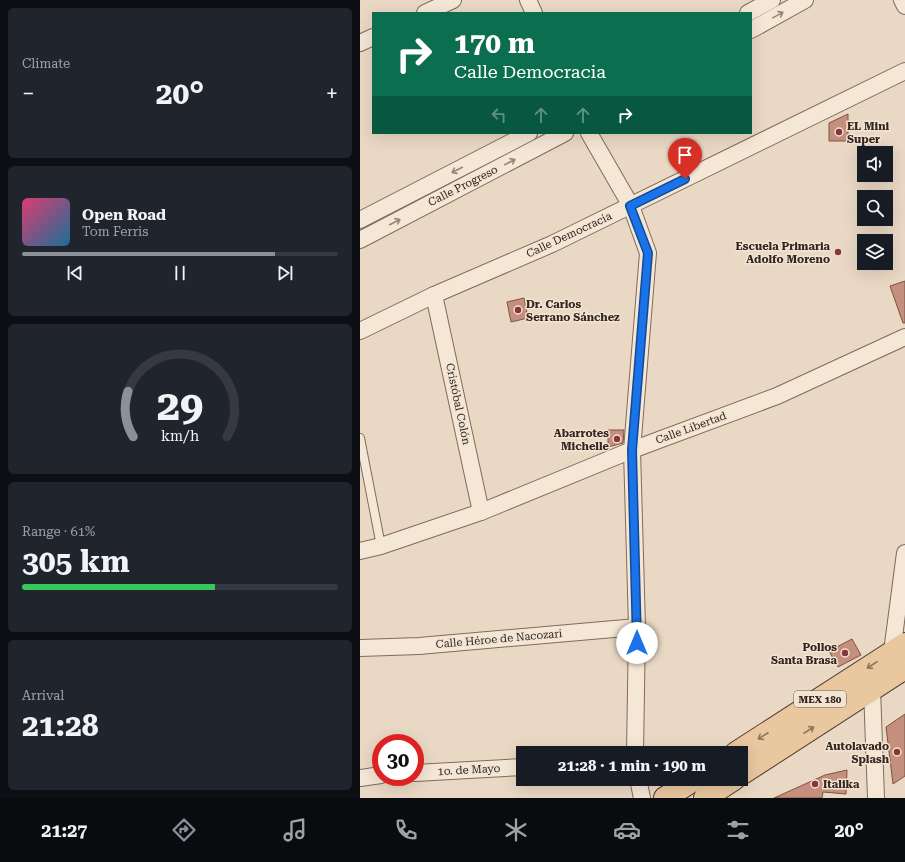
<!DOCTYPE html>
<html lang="en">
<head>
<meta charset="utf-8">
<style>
	:root { --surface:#171b24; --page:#20242c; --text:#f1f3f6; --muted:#9ea1a6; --line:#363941; --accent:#8c9099 }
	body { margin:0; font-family:"Roboto Serif",serif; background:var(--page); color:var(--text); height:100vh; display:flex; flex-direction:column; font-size:15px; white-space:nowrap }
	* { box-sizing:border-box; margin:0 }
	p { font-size:13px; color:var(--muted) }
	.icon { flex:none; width:22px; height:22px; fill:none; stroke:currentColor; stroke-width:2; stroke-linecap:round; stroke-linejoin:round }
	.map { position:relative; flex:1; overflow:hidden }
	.side { display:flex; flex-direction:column; gap:8px; padding:8px; background:#0d0f14; width:360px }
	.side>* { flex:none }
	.top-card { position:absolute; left:12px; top:12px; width:380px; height:122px; border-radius:0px; box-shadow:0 4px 16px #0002; background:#0b6e4f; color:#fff; overflow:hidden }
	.fabs { position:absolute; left:497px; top:146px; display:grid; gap:8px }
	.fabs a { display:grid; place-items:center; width:36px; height:36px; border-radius:0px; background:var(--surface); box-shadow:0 4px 16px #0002; font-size:20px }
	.speed { position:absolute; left:12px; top:734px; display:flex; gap:8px; font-size:20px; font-weight:700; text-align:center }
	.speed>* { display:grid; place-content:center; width:52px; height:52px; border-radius:50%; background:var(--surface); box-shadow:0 4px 16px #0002; line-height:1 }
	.speed .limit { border:6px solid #d22; background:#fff; color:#111 }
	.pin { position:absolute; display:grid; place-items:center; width:34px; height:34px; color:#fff; margin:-41px -17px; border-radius:50% 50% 50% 0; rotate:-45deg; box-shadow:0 0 4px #0007 }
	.pin .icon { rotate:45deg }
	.me { position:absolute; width:44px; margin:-22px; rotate:0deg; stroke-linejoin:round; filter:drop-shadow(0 0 3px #0008) }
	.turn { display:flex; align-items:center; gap:14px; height:84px; padding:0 16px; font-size:18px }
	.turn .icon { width:52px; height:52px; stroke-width:2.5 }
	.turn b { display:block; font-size:28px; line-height:34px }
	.lanes { display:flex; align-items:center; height:38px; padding:0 16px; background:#0003; justify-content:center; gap:20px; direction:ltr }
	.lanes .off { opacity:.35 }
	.big { font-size:30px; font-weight:700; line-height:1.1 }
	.side .tile { flex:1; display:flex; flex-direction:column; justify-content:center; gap:6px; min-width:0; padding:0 14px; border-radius:6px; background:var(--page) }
	.side .dial { align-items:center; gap:0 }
	.dial svg { height:104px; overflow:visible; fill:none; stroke:var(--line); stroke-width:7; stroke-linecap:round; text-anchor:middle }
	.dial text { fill:var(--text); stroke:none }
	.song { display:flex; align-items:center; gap:12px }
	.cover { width:48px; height:48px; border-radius:6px; background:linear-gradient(135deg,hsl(340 70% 55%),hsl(200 70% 35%)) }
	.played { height:4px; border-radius:2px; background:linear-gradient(90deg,var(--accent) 80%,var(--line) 80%) }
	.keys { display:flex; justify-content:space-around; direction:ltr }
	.heat { display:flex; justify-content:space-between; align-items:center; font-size:22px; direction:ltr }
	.charge { height:6px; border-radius:3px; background:linear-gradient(90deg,#34c759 61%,var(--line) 0) }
	.trip { position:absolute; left:156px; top:746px; width:232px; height:40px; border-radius:0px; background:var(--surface); box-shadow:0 4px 16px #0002; font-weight:700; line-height:40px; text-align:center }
	.menu { display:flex; height:64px; justify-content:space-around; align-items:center; background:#090b0e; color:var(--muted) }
	.menu .icon { width:28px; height:28px }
	.menu .on { color:var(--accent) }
	.menu b { font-size:18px; color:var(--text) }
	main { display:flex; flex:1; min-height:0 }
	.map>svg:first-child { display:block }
	.building { fill:#c4907d; stroke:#7e5244 }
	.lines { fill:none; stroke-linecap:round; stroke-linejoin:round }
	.service-casing { stroke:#826a5c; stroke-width:10 }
	.minor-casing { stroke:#826a5c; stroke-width:18 }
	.primary-casing { stroke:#503a30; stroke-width:24 }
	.service { stroke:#f5e7d6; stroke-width:8 }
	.minor { stroke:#f5e7d6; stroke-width:16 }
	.primary { stroke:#e9c79f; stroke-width:22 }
	.oneway { stroke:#94867a }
	.oneway2 { stroke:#8e765f }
	.route-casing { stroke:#114b97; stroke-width:10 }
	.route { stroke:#1a73e8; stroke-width:7 }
	.poi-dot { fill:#8b3240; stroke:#f1e4d2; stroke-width:1.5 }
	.labels { text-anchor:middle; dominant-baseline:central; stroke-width:3; stroke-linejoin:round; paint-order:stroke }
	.shield { fill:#f1e4d2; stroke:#6c5e55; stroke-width:1 }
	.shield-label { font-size:10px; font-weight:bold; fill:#33251f }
	.poi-label { font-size:11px; font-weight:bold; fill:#33251f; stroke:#f1e4d2; text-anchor:end }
	.street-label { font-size:11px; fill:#33251f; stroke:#f1e4d2 }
</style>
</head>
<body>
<main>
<section class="side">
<div class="tile"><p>Climate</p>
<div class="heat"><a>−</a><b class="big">20°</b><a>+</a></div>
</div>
<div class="tile">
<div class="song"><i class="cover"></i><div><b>Open Road</b><p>Tom Ferris</p></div></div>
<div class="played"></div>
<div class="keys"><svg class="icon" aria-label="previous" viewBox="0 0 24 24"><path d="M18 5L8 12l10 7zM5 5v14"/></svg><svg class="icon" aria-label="pause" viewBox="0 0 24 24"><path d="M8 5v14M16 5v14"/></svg><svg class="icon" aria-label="next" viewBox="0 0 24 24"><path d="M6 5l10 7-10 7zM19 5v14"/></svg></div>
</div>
<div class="tile dial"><svg viewBox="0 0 100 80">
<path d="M14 69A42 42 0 1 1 86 69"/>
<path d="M14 69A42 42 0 0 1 10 34" stroke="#8c9099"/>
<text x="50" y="56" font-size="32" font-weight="700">29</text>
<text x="50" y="72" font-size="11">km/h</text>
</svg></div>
<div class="tile"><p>Range · 61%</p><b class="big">305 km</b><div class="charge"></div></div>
<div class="tile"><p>Arrival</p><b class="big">21:28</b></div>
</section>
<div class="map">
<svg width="545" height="798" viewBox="0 0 545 798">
	<rect width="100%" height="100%" fill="#e9d8c3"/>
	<g class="building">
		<path d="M 488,114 L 488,141 L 469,141 L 469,123 Z"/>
		<path d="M 545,281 L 545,323 L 543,323 L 530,286 Z"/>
		<path d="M 164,298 L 168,318 L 151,322 L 147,302 Z"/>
		<path d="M 248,430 L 264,430 L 263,443 L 248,447 Z"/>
		<path d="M 492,639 L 501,655 L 478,667 L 469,651 Z"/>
		<path d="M 545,714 L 545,776 L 533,784 L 526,727 Z"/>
		<path d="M 487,770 L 486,794 L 463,792 L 462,798 L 414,798 L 465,775 Z"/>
	</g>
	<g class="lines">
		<g class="service-casing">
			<path id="service" d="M 0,438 L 21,546"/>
		</g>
		<g class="minor-casing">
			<g id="minor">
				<path d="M 168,0 L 174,13"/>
				<path d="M 542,0 L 545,6"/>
				<path d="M 65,13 L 93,0"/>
				<path d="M 388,13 L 412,0"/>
				<path d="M 391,30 L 445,0"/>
				<path d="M 0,43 L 13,37"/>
				<path d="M 229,133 L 271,206 L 288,253 L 272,450 L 277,627 L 275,753"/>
				<path d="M 0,220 L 169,133"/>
				<path d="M 0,240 L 205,133"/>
				<path d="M 74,295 L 121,512"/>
				<path d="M 0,331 L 74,295 L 192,244 L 545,71"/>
				<path d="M 0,551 L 21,546 L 121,512 L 272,450 L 417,396 L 545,337"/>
				<path d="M 0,648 L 59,646 L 277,627"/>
				<path d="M 532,652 L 545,553"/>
				<path d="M 512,689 L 516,798"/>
				<path d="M 55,773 L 163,767"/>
				<path d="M 0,778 L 21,775"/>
				<path d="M 278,779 L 282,798"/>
			</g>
		</g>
		<g class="primary-casing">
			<g id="primary">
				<path d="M 376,753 L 545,644"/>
				<path d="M 381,774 L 545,668"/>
				<path d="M 305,798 L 335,779"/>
				<path d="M 345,798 L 374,779"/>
			</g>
		</g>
		<use href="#service" class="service"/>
		<use href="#minor" class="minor"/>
		<use href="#primary" class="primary"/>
	</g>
	<defs><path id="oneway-shaft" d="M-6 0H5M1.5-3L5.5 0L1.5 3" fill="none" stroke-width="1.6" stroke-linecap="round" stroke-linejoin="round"/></defs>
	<g class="oneway">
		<use href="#oneway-shaft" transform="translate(418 15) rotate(-29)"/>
		<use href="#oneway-shaft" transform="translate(150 162) rotate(-27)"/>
		<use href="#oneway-shaft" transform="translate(97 170) rotate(153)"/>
		<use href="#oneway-shaft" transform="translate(35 222) rotate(-27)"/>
	</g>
	<g class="oneway2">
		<use href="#oneway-shaft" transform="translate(512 665) rotate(147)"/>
		<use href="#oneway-shaft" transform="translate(449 730) rotate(-33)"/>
		<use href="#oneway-shaft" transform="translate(403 736) rotate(147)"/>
	</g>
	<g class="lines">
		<g class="route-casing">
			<path id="route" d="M 277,643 L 272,450 L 288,253 L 270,206 L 325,179"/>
		</g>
		<use href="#route" class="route"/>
	</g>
	<g class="poi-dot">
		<circle cx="479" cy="132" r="4"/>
		<circle cx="478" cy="252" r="4"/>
		<circle cx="158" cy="310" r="4"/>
		<circle cx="257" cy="439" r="4"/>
		<circle cx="485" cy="653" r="4"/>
		<circle cx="537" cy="752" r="4"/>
		<circle cx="455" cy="784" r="4"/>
	</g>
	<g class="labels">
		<rect class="shield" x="434" y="691" width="52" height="16" rx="3"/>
		<g class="shield-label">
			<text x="460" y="699">MEX 180</text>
		</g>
		<g class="poi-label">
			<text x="487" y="126" text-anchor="start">EL Mini<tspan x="487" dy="13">Super</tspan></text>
			<text x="470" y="246">Escuela Primaria<tspan x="470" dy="13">Adolfo Moreno</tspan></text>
			<text x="166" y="304" text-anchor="start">Dr. Carlos<tspan x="166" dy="13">Serrano Sánchez</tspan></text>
			<text x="249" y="433">Abarrotes<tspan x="249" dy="13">Michelle</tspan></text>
			<text x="477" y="647">Pollos<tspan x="477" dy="13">Santa Brasa</tspan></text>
			<text x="529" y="746">Autolavado<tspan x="529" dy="13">Splash</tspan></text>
			<text x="463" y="784" text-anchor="start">Italika</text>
		</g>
		<g class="street-label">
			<text transform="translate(103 186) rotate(-27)">Calle Progreso</text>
			<text transform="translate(209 235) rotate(-25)">Calle Democracia</text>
			<text transform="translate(98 404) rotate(78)">Cristóbal Colón</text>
			<text transform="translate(331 428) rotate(-20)">Calle Libertad</text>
			<text transform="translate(139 639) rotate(-5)">Calle Héroe de Nacozari</text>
			<text transform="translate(109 770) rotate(-3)">1o. de Mayo</text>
		</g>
	</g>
</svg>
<div class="fabs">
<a><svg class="icon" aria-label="sound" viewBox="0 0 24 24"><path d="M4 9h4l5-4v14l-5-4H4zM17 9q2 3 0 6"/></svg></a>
<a><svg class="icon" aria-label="search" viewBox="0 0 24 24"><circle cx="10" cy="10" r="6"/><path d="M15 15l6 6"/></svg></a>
<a><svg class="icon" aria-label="layers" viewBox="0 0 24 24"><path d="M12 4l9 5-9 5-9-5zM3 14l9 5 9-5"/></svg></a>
</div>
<div class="speed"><div class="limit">30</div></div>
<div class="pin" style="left:325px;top:179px;background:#d93025"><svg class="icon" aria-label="arrive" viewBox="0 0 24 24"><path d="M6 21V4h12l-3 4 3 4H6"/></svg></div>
<svg class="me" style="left:277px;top:643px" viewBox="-20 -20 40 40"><circle r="19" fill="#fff"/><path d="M0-13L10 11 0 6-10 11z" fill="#1a73e8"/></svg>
<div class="trip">21:28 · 1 min · 190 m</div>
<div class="top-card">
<div class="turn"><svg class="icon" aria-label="right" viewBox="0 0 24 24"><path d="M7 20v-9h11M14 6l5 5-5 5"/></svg><div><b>170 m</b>Calle Democracia</div></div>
<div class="lanes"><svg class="icon off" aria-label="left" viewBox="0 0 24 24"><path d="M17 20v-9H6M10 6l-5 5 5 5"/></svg><svg class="icon off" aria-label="ahead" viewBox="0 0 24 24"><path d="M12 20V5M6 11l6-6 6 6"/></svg><svg class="icon off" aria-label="ahead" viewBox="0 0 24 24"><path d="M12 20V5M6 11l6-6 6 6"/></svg><svg class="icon" aria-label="right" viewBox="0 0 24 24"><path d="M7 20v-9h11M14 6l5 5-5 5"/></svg></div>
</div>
</div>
</main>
<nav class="menu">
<b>21:27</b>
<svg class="icon on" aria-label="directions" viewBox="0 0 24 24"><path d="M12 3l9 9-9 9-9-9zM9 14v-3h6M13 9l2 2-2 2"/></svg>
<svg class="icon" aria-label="music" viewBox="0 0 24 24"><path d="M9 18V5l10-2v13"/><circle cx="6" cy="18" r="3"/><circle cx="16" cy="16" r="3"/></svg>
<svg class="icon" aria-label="phone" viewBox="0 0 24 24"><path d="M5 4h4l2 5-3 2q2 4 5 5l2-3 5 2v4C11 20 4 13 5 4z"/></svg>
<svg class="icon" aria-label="climate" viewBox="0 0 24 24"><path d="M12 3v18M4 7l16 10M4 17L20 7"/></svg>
<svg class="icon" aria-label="car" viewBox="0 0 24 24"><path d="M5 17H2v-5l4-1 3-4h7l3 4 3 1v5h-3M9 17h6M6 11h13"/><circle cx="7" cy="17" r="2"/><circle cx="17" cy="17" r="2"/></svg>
<svg class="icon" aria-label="filters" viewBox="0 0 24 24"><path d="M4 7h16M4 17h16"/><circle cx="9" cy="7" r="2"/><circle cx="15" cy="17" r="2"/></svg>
<b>20°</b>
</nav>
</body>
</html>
